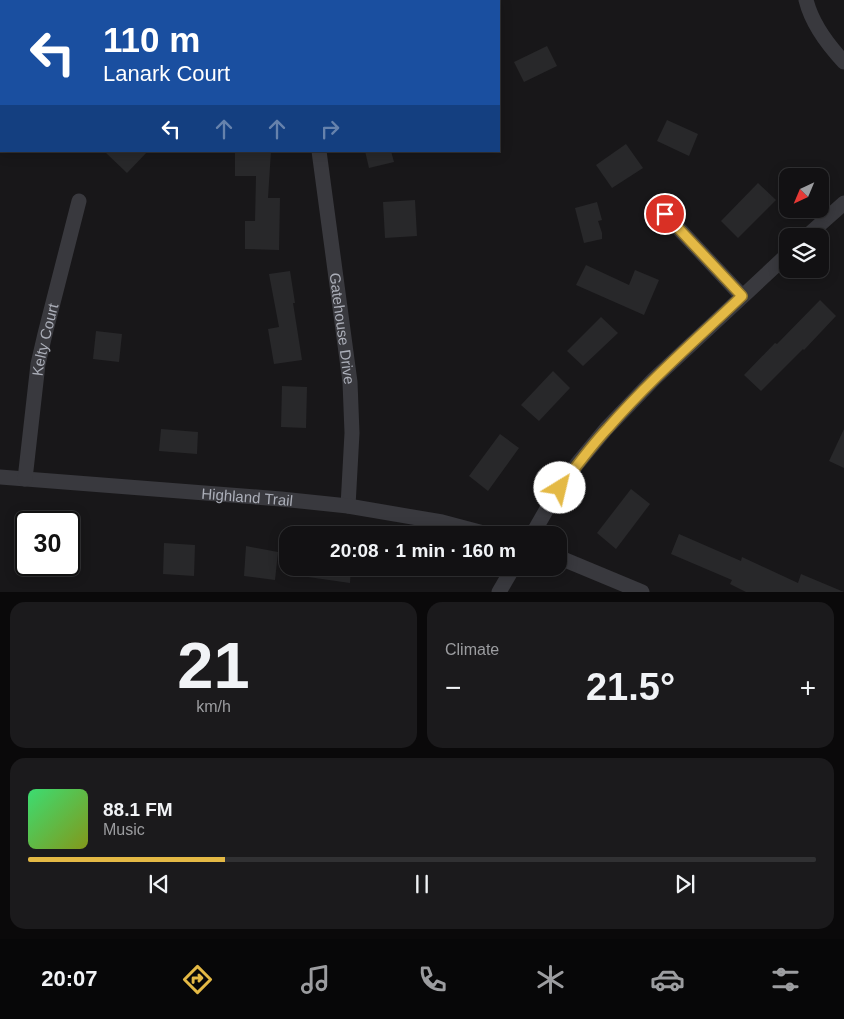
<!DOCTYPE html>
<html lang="en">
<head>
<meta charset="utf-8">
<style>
	:root { --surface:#121113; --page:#1b1a1c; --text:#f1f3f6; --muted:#9c9da0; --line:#313133; --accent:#e4b945 }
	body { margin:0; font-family:Helvetica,sans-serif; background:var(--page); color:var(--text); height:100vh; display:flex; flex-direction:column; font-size:19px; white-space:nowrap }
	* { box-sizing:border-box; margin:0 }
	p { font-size:16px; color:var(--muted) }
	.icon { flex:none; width:28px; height:28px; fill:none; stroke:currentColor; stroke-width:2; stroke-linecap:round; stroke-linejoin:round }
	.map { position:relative; height:592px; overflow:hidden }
	.sheet { display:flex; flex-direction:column; gap:10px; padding:10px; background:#0a090a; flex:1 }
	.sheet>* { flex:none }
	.hud { position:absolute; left:0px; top:0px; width:500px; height:152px; box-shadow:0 2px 12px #0003,0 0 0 1px var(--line); background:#1a4fa0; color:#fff; overflow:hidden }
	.needle { width:32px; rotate:224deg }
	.fabs { position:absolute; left:779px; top:168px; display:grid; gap:10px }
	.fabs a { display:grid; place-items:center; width:50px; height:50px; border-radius:10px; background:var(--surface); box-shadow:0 2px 12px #0003,0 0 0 1px var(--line); font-size:25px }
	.speed { position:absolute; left:15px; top:511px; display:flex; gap:10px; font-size:25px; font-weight:700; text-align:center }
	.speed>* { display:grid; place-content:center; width:65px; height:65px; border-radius:50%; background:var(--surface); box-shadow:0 2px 12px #0003,0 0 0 1px var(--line); line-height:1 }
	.speed .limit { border:2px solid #111; border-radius:8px; background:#fff; color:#111 }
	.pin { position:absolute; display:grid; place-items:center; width:42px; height:42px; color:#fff; margin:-21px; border:2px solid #fff; border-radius:50%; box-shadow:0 1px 5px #0007 }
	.me { position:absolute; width:55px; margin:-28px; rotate:36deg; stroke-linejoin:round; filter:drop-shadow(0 0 4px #0008) }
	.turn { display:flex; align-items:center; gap:18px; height:105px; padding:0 20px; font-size:22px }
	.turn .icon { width:65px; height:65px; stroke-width:2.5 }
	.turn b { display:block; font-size:35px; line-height:42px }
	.lanes { display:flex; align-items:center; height:48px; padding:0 20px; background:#0003; justify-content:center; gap:25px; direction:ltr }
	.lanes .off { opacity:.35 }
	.big { font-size:38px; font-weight:800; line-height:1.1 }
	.sheet .tile { flex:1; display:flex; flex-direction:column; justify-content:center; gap:8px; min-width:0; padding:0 18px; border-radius:15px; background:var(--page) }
	.sheet .dial { align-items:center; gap:0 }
	.dial b { font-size:65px; line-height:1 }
	.song { display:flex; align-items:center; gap:15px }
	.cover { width:60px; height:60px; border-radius:8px; background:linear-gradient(135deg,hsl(140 70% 55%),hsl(70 70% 35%)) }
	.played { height:5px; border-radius:2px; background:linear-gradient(90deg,var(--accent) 25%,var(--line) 25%) }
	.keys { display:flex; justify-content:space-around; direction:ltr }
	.heat { display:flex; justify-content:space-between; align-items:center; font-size:28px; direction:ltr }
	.sheet .tiles { flex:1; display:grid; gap:10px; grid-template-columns:1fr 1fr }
	.tile:last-child { grid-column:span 2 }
	.trip { position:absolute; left:279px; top:526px; width:288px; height:50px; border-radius:15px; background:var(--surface); box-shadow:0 2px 12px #0003,0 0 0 1px var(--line); font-weight:800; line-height:50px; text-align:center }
	.tab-bar { display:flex; height:80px; justify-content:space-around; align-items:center; background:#070708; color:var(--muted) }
	.tab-bar .icon { width:35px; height:35px }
	.tab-bar .active { color:var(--accent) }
	.tab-bar b { font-size:22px; color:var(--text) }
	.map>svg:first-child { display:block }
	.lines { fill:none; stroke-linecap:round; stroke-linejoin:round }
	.stream { stroke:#2e353c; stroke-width:4.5 }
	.building { fill:#28282a }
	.street { stroke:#39393e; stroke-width:15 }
	.route-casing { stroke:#94782d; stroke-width:12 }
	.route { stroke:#e4b945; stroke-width:9 }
	.labels { text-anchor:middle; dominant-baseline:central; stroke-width:5; stroke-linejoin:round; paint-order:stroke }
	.street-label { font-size:15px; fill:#abaeb8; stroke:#131214 }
</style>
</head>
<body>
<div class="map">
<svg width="844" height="592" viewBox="0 0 844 592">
	<rect width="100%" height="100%" fill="#181719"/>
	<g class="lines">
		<g class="stream">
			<path d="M 137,1 L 139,0"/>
			<path d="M 0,110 L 1,107"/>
		</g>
	</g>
	<g class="building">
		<path d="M 547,46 L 557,66 L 524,82 L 514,62 Z"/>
		<path d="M 667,120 L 698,134 L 689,156 L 657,141 Z"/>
		<path d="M 626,144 L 643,168 L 612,188 L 596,165 Z"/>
		<path d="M 104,151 L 148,151 L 127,173 Z"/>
		<path d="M 235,151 L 271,151 L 268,198 L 280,198 L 279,250 L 245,249 L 245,221 L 255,221 L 256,176 L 235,176 Z"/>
		<path d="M 365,151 L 391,151 L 394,162 L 369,168 Z"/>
		<path d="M 758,183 L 776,200 L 738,238 L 721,221 Z"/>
		<path d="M 415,200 L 417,236 L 385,238 L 383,202 Z"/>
		<path d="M 597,202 L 602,220 L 598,221 L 602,233 L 602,239 L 584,243 L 575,208 Z"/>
		<path d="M 586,265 L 629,285 L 635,270 L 659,280 L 644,315 L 576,285 Z"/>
		<path d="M 290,271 L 295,303 L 293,303 L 302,360 L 274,364 L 268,329 L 279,327 L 269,274 Z"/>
		<path d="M 820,300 L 836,316 L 804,350 L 803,349 L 761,391 L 744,375 L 775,343 L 777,344 Z"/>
		<path d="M 601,317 L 618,333 L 583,366 L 567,351 Z"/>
		<path d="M 96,331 L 122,334 L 119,362 L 93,359 Z"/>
		<path d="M 553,371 L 570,388 L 539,421 L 521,405 Z"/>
		<path d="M 282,386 L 307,387 L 306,428 L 281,427 Z"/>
		<path d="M 161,429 L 198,432 L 197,454 L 159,451 Z"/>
		<path d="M 844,429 L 844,468 L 829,461 Z"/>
		<path d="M 500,434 L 519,448 L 488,491 L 469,476 Z"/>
		<path d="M 631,489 L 650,504 L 616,549 L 597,533 Z"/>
		<path d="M 679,534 L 741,561 L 742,557 L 798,583 L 801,574 L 844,592 L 746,592 L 730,584 L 732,580 L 671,554 Z"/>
		<path d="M 164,543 L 195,545 L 194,576 L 163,574 Z"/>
		<path d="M 246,546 L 278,552 L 275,580 L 244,576 Z"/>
		<path d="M 295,568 L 351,568 L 350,583 L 294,575 Z"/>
	</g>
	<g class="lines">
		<g class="street">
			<path d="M 806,0 C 812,24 827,44 844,62"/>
			<path d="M 323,1 L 323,0"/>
			<path id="s1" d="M 319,151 L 350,382 L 352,433 L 348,506"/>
			<path d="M 665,214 L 742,296"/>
			<path d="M 807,236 L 844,203"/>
			<path id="s2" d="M 0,477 L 281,499 L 348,506 L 442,522 L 491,535"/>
			<path id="s3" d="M 25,479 L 38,364 L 45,334 L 79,201"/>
			<path d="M 532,535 L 552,500 L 577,464 L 606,429 L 654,379 L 788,254"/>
			<path d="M 558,557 L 642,592"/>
			<path d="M 499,592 L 513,568"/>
		</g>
	</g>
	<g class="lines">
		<g class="route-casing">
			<path id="route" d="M 560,488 C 575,468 590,447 608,428 C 649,381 697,339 742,296 L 665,214"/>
		</g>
		<use href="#route" class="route"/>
	</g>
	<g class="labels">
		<g class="street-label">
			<text stroke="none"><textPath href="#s1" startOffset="179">Gatehouse Drive</textPath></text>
			<text stroke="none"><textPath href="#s3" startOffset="141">Kelty Court</textPath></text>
			<text stroke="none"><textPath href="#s2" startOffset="248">Highland Trail</textPath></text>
		</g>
	</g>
</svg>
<div class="fabs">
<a><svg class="needle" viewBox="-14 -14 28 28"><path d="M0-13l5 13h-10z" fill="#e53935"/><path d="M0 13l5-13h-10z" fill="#9c9da0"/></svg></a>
<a><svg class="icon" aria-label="layers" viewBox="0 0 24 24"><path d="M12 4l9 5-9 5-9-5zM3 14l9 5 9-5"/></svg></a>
</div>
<div class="speed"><div class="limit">30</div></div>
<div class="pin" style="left:665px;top:214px;background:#d93025"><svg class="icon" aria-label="arrive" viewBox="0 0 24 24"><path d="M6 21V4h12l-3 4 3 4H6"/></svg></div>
<svg class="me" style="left:560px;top:488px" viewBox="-20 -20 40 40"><circle r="19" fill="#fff"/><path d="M0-13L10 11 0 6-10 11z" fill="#e4b945"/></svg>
<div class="trip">20:08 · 1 min · 160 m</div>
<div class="hud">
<div class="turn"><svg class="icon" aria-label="left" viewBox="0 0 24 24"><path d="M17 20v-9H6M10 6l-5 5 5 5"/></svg><div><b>110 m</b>Lanark Court</div></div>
<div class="lanes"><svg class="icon" aria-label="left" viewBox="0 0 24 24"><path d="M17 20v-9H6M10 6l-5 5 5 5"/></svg><svg class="icon off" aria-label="ahead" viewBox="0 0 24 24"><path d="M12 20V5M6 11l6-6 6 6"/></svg><svg class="icon off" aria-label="ahead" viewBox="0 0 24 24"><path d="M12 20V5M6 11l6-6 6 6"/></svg><svg class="icon off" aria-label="right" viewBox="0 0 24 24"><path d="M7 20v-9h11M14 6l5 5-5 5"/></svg></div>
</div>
</div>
<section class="sheet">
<div class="tiles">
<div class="tile dial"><b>21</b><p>km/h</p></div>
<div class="tile"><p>Climate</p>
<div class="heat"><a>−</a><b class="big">21.5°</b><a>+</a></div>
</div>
<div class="tile">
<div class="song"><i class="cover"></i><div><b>88.1 FM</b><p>Music</p></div></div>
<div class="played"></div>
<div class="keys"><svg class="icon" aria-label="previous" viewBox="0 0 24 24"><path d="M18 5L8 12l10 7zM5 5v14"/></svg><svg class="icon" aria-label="pause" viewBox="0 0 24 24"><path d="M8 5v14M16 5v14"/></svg><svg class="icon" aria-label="next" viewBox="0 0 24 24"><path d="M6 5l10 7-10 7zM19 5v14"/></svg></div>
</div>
</div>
</section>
<nav class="tab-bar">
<b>20:07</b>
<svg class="icon active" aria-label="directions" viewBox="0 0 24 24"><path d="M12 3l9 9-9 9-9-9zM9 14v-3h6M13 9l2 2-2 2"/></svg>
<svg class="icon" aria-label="music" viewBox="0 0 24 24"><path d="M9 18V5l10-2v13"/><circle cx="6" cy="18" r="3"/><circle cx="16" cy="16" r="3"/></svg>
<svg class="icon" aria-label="phone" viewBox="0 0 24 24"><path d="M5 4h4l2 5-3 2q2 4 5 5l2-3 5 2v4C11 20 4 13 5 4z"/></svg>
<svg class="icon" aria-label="climate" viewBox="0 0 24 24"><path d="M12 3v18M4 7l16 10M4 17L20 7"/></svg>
<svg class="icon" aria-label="car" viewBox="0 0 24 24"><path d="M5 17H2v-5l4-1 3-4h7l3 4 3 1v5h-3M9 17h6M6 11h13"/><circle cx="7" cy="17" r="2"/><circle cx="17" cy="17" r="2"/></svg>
<svg class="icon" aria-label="filters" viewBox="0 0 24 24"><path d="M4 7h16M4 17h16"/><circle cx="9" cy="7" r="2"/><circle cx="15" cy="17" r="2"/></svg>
</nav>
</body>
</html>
